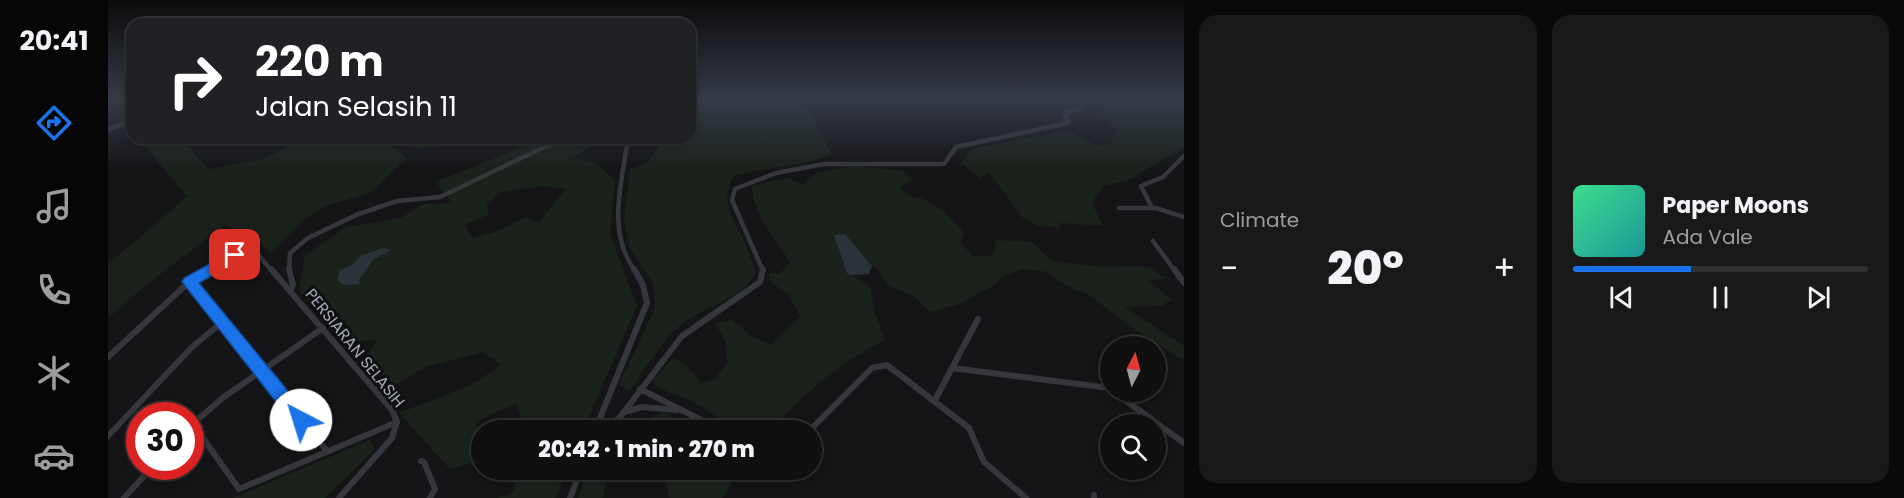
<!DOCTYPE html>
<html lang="en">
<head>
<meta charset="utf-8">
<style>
	:root { --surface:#101011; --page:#19191a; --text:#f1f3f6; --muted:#9c9d9f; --line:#303031; --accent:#1a73e8 }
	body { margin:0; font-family:Poppins,sans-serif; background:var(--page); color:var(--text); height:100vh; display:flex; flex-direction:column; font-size:22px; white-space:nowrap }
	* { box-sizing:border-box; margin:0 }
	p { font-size:20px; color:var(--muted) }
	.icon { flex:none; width:33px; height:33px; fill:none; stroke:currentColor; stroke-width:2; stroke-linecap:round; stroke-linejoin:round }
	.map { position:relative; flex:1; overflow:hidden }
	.sheet { display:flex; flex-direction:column; gap:15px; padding:15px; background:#090909; width:720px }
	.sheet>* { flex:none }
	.hud { position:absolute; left:18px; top:18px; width:570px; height:126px; border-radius:18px; box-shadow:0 3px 9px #0003,0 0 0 2px var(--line); background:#202124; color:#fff; overflow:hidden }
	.needle { width:39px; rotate:6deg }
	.fabs { position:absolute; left:992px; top:336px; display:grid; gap:12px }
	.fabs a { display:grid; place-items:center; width:66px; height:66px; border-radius:50%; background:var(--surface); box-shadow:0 3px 9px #0003,0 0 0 2px var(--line); font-size:30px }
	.speed { position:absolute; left:18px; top:402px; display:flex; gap:12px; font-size:30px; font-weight:700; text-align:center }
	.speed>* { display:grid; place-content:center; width:78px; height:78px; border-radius:50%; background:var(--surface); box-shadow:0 3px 9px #0003,0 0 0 2px var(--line); line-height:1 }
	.speed .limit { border:9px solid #d22; background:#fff; color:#111 }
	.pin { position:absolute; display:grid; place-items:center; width:51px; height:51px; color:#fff; margin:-26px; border-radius:12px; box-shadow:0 3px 9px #0006 }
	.me { position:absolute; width:66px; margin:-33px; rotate:320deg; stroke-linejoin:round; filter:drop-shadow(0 0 4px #0008) }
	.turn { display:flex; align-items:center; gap:21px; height:126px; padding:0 30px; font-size:27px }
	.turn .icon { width:78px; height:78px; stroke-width:2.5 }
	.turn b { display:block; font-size:42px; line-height:51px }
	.big { font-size:45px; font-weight:800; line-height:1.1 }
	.sheet .widget { flex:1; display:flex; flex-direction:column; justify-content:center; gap:9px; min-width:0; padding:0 21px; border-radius:18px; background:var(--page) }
	.song { display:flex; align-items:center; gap:18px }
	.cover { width:72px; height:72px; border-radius:9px; background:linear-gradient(135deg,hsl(150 70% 55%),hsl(180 70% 35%)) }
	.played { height:6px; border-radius:3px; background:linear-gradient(90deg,var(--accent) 40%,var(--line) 40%) }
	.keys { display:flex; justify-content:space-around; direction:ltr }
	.heat { display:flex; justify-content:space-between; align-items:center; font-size:33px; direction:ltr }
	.sheet .tiles { flex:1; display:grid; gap:15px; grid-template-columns:repeat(2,1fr) }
	.trip { position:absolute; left:363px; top:420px; width:351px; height:60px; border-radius:30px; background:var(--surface); box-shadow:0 3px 9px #0003,0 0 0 2px var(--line); font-weight:800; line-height:60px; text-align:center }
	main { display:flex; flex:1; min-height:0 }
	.menu { display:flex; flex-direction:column; width:108px; justify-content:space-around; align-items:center; background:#060607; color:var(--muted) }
	.menu .icon { width:42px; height:42px }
	.menu .current { color:var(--accent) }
	.menu b { font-size:27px; color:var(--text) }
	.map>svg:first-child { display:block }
	.green { fill:#1b221c; fill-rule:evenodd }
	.water { fill:#2b333b }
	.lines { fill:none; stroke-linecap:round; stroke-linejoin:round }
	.minor-far1 { stroke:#36373c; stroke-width:4.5 }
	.minor { stroke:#36373c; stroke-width:6 }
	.route { fill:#1a73e8; stroke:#114b97; stroke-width:1.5 }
	.labels { text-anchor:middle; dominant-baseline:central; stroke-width:6; stroke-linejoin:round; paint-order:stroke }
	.street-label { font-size:16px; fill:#a6abb8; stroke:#101012 }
</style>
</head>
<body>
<main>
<nav class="menu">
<b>20:41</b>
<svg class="icon current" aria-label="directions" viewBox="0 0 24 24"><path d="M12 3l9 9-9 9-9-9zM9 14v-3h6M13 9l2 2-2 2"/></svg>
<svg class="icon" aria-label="music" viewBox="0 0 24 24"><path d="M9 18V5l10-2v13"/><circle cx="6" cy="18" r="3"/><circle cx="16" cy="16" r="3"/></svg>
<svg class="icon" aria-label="phone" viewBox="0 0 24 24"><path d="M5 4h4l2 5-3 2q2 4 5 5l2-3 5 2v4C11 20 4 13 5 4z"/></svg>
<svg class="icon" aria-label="climate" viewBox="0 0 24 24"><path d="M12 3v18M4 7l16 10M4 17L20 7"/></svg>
<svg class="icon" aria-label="car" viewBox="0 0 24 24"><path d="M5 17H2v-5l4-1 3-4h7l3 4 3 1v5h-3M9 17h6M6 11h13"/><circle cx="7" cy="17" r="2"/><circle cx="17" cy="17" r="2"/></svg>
</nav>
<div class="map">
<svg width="1076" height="498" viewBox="0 0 1076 498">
	<rect width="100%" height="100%" fill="#151517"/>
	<g class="green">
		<path d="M 582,99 L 682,99 L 701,111 L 724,154 C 695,167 656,168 625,176 C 612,204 625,217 636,241 C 641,251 644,262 648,272 C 634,300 596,306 573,325 C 552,342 537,369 522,391 L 511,385 L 547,308 L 545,283 L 522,249 L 516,220 L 522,169 L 540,162 L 557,138 L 582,138 Z"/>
		<path d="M 996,99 L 1076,99 L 1076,147 L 1019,181 L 995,186 L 984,203 L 995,226 L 952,223 L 952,228 L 930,226 L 915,218 L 881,172 L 872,178 L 853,163 L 864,149 L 960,130 L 987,145 L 1002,145 L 1009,129 L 989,114 Z"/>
		<path d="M 31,138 L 71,138 L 101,169 L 158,158 L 188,142 L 205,138 L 272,138 L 299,158 L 262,193 L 217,206 L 195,220 L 162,253 L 141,235 L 117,225 L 38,285 L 0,318 L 0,264 L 79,197 Z"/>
		<path d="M 285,138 L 362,138 C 338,145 305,157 285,138 Z"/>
		<path d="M 435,138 L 478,138 L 484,143 L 466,158 L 487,162 L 507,181 L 502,234 L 529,306 L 475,430 L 418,430 L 408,403 L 368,422 L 373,460 L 342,469 L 291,413 L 365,384 L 393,365 L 375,352 L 318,367 L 288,385 L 254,362 L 270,340 L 242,341 L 194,296 L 191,288 L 197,256 L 238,227 L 293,218 L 315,204 L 344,203 L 328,182 ZM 431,187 L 458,188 L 431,222 L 418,217 L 391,231 L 364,238 L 357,225 L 381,214 L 379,204 L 392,192 Z"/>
		<path d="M 746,166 L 794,171 L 804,180 L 792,187 L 802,196 C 824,198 843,216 856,233 L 853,243 L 866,257 L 885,255 L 888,240 L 924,242 L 942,260 L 981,266 L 1042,267 L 1058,279 L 1039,280 L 1064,299 L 1054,306 L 1017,307 L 1076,346 L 1076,360 L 1030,332 L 981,295 L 957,285 L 939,272 L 916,269 L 896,276 L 885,286 L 849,305 L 822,312 L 807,297 L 780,285 L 768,268 L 764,266 L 737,234 L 727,235 L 739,272 L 762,286 L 767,312 L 777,340 C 730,363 698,393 662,430 L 630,430 L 584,401 L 548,387 L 545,379 L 565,358 L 577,363 L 593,383 L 607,379 L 619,363 L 617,340 L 607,323 L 624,320 L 644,336 L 664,345 L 692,317 L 681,295 L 661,281 L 662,273 L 672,274 L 682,262 C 667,238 645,215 644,186 L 681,178 L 695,185 L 709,172 Z"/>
		<path d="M 556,412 L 590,430 L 531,430 L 542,419 Z"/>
		<path d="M 262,440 L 267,448 L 217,498 L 125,498 Z"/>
		<path d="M 411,470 L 459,470 L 447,498 L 388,498 L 404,494 Z"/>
		<path d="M 479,470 L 497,470 L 499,472 L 495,498 L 470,498 Z"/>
		<path d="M 551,470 L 632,470 L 614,498 L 561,498 L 558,482 Z"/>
	</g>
	<g class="water">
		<path d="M 737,234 L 764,266 L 761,274 L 743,275 L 739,273 L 726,235 Z"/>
		<path d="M 275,248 L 283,250 L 265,260 L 251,280 L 252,284 L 236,285 L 229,280 L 232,270 L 244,265 L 252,256 Z"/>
	</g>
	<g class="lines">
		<g class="minor-far1">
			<path d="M 21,99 L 24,105"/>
			<path d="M 0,130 L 24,120"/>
			<path d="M 520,138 C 514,183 498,231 527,271"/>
			<path d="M 1011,208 L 1048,208 L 1076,217"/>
			<path d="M 1044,208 L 1033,186 L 1055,177 L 1076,156"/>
			<path d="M 1045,241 L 1067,271"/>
			<path d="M 100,271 L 143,246 L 164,271"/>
			<path d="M 181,271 L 182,253 L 200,238 L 248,215 L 289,201 L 332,197 L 455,138"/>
			<path d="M 655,271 L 624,200 L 627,189 L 668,173 L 716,164 L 836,164 L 848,147 L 960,123 L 957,113 L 974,108 L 980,99"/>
		</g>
		<g class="minor">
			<path d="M 163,269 L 284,410 L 289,422 L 284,438 L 231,498"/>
			<path d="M 181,269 L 185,285 L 182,291"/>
			<path d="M 1066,269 L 1076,283"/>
			<path d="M 81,282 L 219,451"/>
			<path d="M 0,357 L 81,282 L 103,269"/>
			<path d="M 844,368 L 1002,388"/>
			<path d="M 532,389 L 613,430"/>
			<path d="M 1006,392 L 1076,443"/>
			<path d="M 827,400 L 870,319"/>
			<path d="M 516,412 L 534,407 L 569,410"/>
			<path d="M 85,424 L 131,489 L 289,422"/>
			<path d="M 82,426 L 116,397 L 215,328"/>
			<path d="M 487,430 L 539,303 L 535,285 L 526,269"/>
			<path d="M 498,430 L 512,417 L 574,336 L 652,282 L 655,269"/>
			<path d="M 702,430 L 764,368 L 779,365 L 861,428 L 876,462 L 918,498"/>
			<path d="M 0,436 L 84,347 L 113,323"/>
			<path d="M 313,461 L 316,462 L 327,489 L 322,498"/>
			<path d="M 986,495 L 986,498"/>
			<path d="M 16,498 L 45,466"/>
			<path d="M 462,498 L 473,470"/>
		</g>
	</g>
	<linearGradient id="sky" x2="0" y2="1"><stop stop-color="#0c0c0d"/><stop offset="0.59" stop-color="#353b47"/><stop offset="1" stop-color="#353b47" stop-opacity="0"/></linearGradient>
	<rect width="1076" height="168" fill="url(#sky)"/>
	<path class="route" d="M 127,250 L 132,251 L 132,259 L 91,283 L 199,414 L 202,420 L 199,426 L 193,428 L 187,426 L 74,282 L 76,278 Z"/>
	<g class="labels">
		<g class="street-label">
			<text transform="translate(247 348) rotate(51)">PERSIARAN SELASIH</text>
		</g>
	</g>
</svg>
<div class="fabs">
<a><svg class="needle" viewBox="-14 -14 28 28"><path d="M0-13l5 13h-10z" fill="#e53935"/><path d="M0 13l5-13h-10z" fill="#9c9d9f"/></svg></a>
<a><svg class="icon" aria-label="search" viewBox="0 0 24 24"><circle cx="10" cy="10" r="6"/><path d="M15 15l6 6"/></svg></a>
</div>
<div class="speed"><div class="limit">30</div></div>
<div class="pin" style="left:127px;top:255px;background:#d93025"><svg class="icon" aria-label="arrive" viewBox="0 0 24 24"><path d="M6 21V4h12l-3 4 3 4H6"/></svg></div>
<svg class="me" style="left:193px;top:420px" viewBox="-20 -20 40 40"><circle r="19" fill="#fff"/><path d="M0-13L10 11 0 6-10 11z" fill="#1a73e8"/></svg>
<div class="trip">20:42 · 1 min · 270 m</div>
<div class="hud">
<div class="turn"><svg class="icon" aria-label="right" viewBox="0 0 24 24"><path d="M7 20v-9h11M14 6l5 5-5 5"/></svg><div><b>220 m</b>Jalan Selasih 11</div></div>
</div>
</div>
<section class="sheet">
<div class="tiles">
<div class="widget"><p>Climate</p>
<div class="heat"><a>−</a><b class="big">20°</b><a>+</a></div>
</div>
<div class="widget">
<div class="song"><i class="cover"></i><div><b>Paper Moons</b><p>Ada Vale</p></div></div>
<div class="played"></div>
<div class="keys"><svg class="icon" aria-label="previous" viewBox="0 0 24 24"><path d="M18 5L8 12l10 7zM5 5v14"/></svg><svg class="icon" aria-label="pause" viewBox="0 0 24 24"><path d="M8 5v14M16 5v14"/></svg><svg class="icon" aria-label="next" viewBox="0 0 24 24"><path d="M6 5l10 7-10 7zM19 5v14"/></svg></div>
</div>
</div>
</section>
</main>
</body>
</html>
